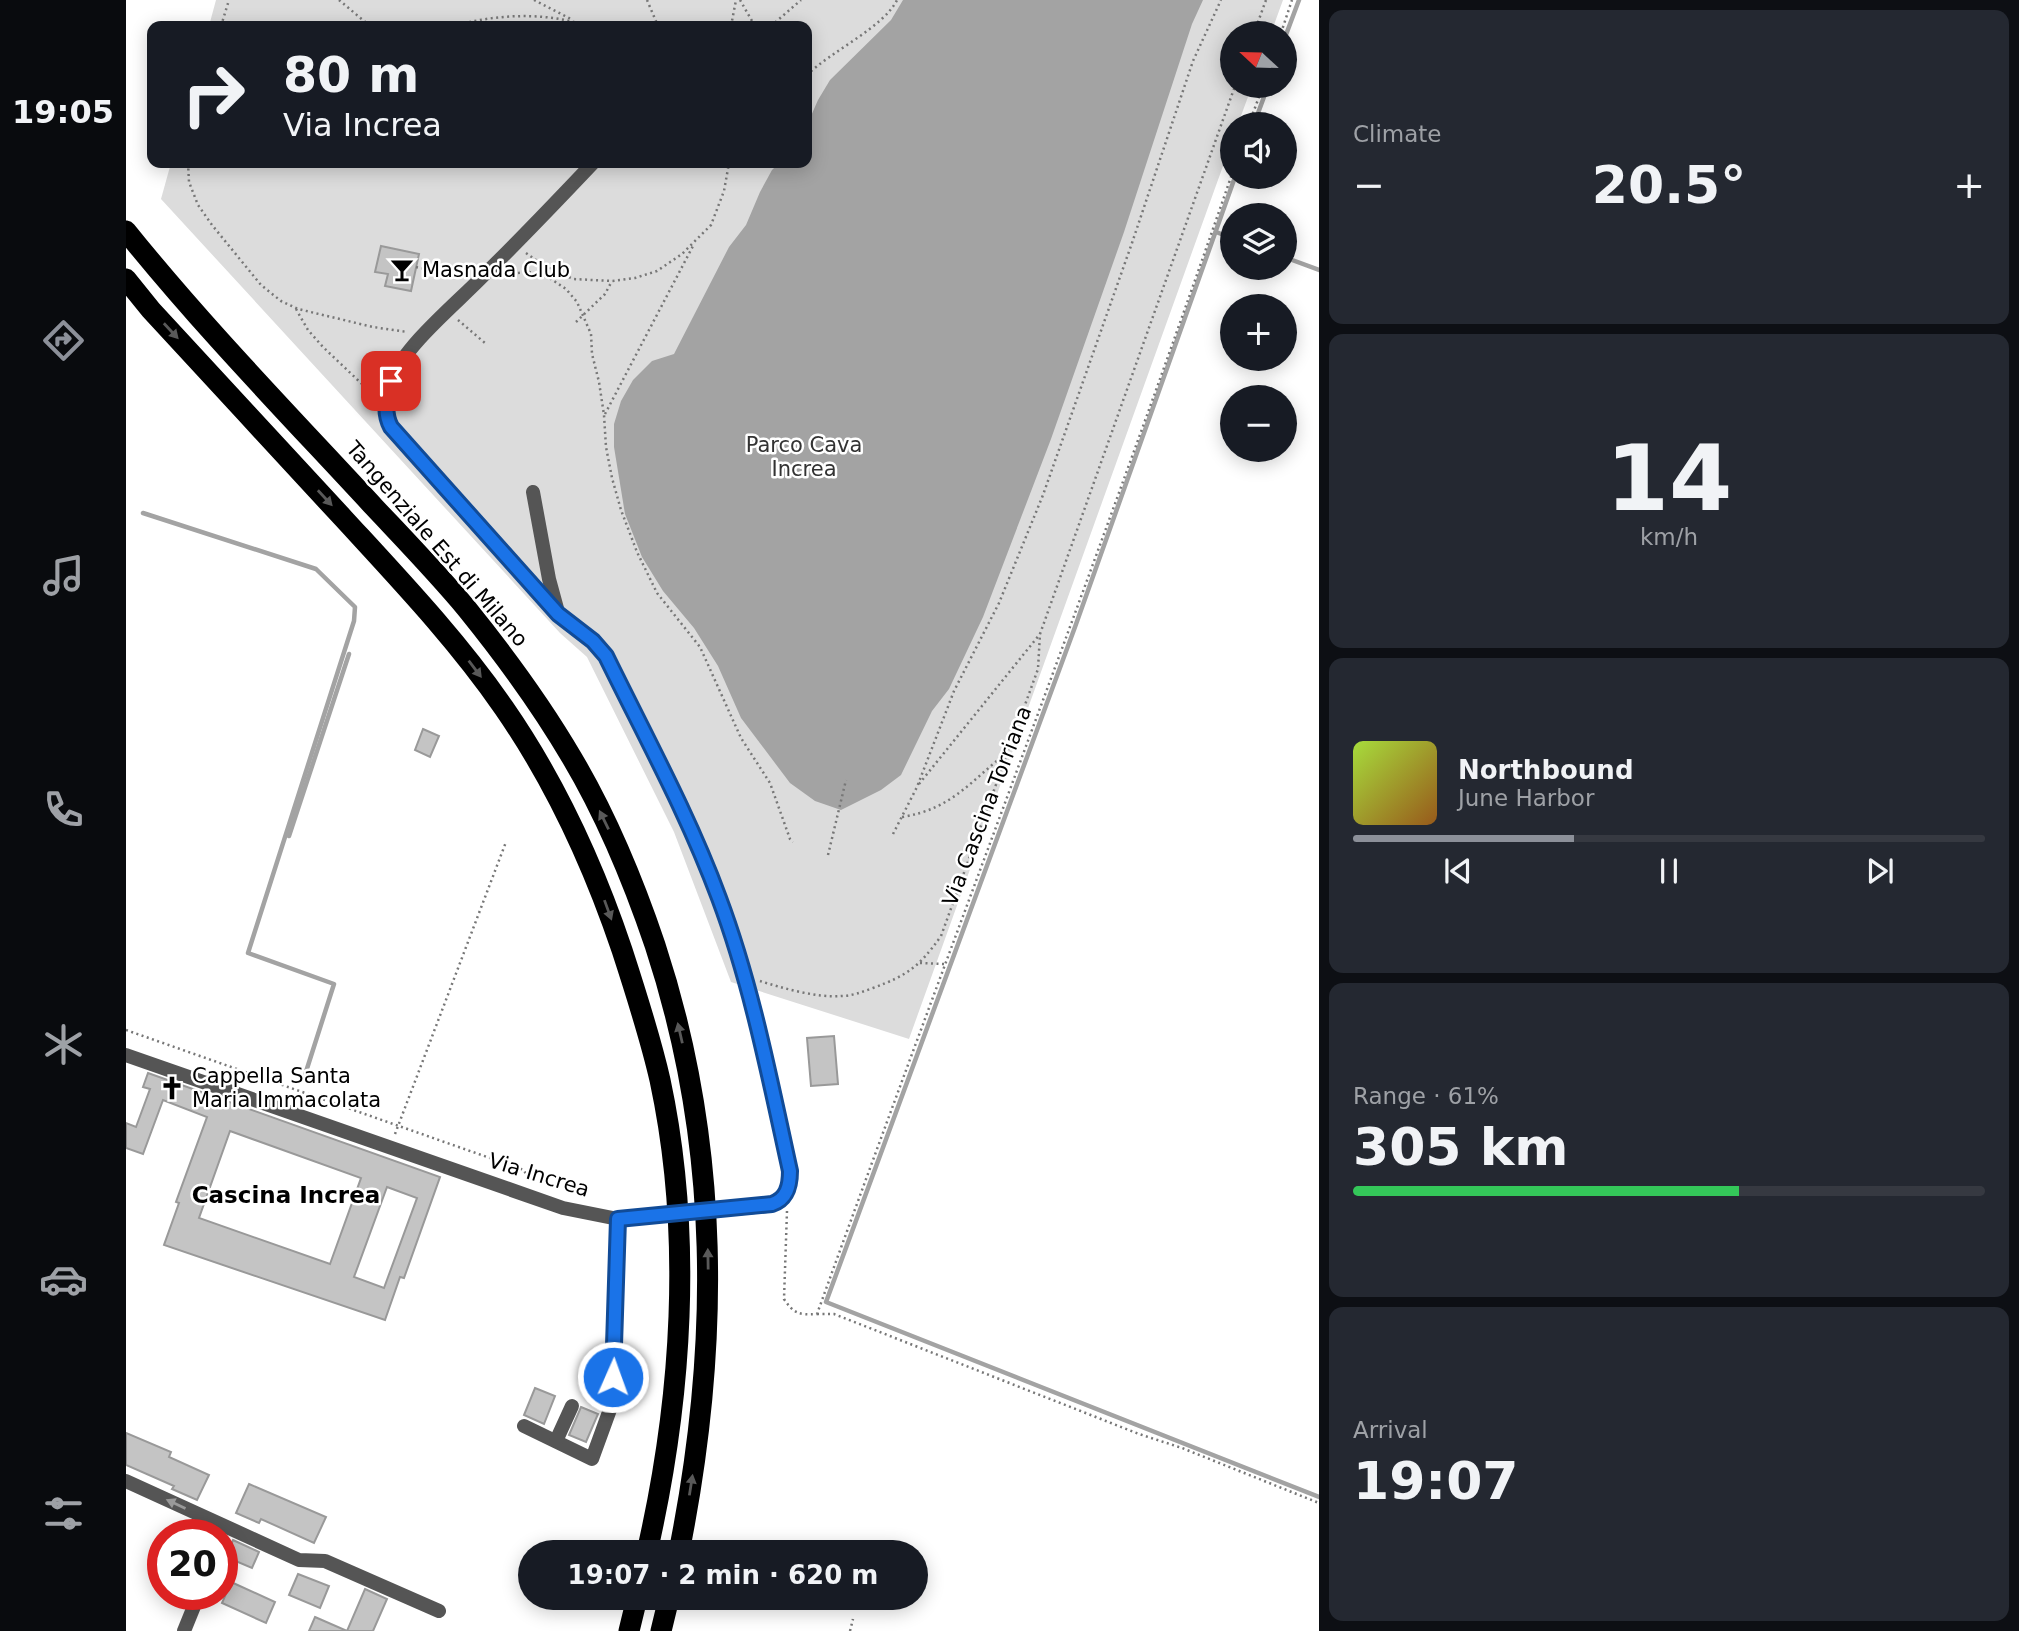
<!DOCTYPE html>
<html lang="en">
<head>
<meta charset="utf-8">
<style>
	:root { --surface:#171b24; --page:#242831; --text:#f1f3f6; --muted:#9ea1a6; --line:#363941; --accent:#8c9099 }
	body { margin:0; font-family:"DejaVu Sans",sans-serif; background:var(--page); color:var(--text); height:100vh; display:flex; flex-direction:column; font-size:26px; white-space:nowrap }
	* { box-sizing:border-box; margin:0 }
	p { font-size:23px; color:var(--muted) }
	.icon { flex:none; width:38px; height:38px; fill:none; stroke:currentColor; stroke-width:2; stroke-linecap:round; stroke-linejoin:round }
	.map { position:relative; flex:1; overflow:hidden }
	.drawer { display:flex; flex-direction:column; gap:10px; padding:10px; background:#0d0f14; width:700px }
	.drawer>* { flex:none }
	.guide { position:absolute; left:21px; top:21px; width:665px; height:147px; border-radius:14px; box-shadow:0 4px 18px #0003; background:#171b24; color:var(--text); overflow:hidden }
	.needle { width:46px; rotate:292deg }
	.buttons { position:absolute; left:1094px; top:21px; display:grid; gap:14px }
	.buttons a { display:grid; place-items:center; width:77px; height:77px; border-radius:50%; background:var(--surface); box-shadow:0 4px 18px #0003; font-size:35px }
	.speed { position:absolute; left:21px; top:1519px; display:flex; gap:14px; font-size:35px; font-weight:700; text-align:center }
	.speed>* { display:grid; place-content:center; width:91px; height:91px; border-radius:50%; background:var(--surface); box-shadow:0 4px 18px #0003; line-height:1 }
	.speed .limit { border:10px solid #d22; background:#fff; color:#111 }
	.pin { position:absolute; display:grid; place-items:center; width:60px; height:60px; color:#fff; margin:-30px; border-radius:14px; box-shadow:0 4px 10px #0006 }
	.me { position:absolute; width:77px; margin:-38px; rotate:2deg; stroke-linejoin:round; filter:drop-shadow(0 0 5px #0008) }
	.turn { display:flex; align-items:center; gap:24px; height:147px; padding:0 21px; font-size:32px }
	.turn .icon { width:91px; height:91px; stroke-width:2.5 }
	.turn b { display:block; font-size:49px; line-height:60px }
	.big { font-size:52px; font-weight:800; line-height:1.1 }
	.drawer .card { flex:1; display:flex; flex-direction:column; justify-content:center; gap:10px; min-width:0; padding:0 24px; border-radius:14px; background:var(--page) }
	.drawer .dial { align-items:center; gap:0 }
	.dial b { font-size:91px; line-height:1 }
	.song { display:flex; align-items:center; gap:21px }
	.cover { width:84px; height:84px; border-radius:10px; background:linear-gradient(135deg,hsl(80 70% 55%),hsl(30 70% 35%)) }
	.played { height:7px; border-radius:4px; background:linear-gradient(90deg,var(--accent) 35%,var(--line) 35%) }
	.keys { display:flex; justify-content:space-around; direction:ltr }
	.heat { display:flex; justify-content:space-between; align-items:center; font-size:38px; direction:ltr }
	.charge { height:10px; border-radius:5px; background:linear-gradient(90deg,#34c759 61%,var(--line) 0) }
	.trip { position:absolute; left:392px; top:1540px; width:410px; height:70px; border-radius:35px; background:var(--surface); box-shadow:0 4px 18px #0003; font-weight:800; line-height:70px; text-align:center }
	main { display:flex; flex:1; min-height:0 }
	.dock { display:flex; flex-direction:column; width:126px; justify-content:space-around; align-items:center; background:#090b0e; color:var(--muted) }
	.dock .icon { width:49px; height:49px }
	.dock .on { color:var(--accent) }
	.dock b { font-size:32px; color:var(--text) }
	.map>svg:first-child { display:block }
	.green { fill:#dcdcdc }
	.water { fill:#a3a3a3 }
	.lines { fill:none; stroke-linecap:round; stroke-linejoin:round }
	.stream { stroke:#a3a3a3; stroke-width:4.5 }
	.building { fill:#c4c4c4; stroke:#999; stroke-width:2; fill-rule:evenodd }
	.path { stroke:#777; stroke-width:2.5; stroke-dasharray:2 3.5; stroke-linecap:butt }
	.minor { stroke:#555; stroke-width:14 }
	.highway { stroke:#000; stroke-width:21 }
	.oneway { fill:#595959 }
	.oneway2 { fill:#999 }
	.route-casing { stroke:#114b97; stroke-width:18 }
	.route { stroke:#1a73e8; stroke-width:12 }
	.labels { text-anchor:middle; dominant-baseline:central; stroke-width:5; stroke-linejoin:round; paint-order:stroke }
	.poi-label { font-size:21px; fill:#000; stroke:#fff; text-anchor:start }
	.park-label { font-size:21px; fill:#333; stroke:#fff }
	.street-label { font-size:21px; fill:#000; stroke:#fff }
	.neighbourhood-label { font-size:23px; font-weight:bold; fill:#000; stroke:#fff }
</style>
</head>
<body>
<main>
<nav class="dock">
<b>19:05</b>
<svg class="icon on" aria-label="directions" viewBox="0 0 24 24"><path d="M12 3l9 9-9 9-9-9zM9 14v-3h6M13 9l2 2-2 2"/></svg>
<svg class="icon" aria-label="music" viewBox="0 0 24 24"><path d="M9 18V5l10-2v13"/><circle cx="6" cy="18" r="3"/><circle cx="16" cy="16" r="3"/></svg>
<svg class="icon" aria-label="phone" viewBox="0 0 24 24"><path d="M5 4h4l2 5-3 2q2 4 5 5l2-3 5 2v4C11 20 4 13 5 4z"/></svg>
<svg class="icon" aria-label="climate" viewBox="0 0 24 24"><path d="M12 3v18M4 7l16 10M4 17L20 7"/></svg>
<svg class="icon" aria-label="car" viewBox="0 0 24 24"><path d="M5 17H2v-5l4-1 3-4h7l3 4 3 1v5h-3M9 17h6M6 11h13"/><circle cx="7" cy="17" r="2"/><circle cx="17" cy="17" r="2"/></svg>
<svg class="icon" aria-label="filters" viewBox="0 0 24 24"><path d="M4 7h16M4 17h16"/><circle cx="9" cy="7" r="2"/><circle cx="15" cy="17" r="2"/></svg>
</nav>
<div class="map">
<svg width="1193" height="1631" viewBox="0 0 1193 1631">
	<rect width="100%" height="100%" fill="#fff"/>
	<path class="green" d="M 90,0 L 1157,0 L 1145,33 L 1106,33 L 1106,86 L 1126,86 L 1112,124 L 1106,124 L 1106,141 L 783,1039 L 605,982 L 548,832 L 461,657 L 434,633 L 35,199 L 45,163 L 681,163 L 681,26 L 83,26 Z"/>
	<path class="water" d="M 777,0 L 1077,0 L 1066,24 L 998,232 L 925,439 L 857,617 L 823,689 L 806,711 L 775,775 L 755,790 L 715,810 L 689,801 L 664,783 L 615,718 L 592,666 L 568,628 L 537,591 L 516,557 L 499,514 L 488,447 L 488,424 L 495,401 L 507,380 L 526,361 L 548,354 L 603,247 L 620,225 L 634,192 L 646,170 L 653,163 L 681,163 L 681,125 L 692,100 L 704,80 L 765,20 Z"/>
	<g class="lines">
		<g class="stream">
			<path d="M 1158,40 L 1173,0"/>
			<path d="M 1128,124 L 1142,86"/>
			<path d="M 1109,177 L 949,627 L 700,1302 L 1193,1497"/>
			<path d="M 1090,232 L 1106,238"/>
			<path d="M 1158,257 L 1193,270"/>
			<path d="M 17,513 L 190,569 L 229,607 L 228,621 L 122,953 L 208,984 L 178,1078"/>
			<path d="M 163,836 L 223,654"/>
		</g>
	</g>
	<g class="building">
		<path d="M 255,246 L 293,254 L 285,291 L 259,286 L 262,274 L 249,272 Z"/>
		<path d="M 297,729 L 313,736 L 304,757 L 289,750 Z"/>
		<path d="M 708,1036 L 712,1084 L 685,1086 L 681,1038 Z"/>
		<path d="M 22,1073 L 314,1177 L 278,1278 L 274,1277 L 259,1320 L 38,1245 L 53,1203 L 50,1202 L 81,1117 L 37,1100 L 17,1154 L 0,1148 L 0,1123 L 10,1127 L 24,1089 L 17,1087 ZM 104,1131 L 235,1178 L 204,1264 L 73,1218 ZM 261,1187 L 291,1198 L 258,1288 L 228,1277 Z"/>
		<path d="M 409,1388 L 429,1396 L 418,1424 L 398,1415 Z"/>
		<path d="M 455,1407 L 472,1414 L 460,1442 L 443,1435 Z"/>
		<path d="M 0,1433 L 45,1452 L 43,1457 L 83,1475 L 71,1500 L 46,1489 L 48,1486 L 0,1465 Z"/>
		<path d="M 123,1484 L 200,1517 L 188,1543 L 135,1519 L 133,1523 L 110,1513 Z"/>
		<path d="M 107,1540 L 133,1552 L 126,1568 L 100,1557 Z"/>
		<path d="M 172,1574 L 203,1586 L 194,1608 L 163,1595 Z"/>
		<path d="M 105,1582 L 149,1602 L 140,1623 L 96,1603 Z"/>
		<path d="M 239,1589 L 261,1599 L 247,1631 L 221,1631 Z"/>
		<path d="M 189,1617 L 221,1631 L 183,1631 Z"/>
	</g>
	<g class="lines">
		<g class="path">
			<path d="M 213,0 L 244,26"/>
			<path d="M 408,0 L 445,19"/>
			<path d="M 521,0 L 532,26"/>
			<path d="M 614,0 L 629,26"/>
			<path d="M 451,22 L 459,26"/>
			<path d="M 95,26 L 103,0"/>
			<path d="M 327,26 C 368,15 411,12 452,23"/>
			<path d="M 605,26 L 610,0"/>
			<path d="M 645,26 L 675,0"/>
			<path d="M 1128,33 L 1140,0"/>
			<path d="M 1155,33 L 1166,0"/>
			<path d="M 681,75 C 704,52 758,27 771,0"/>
			<path d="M 1123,124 L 1137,86"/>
			<path d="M 62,163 L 63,182 L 72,205 L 86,225 L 135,285 L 155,301 L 172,309 L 247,327 L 281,332"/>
			<path d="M 400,253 L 417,265 L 447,279 L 486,281 L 509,278 L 531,271 L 556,254 L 585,225 L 598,191 L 603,163"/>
			<path d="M 290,267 L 336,277"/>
			<path d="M 381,274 L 403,272 L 422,277 L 440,289 L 451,302 L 465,334 L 466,354 L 473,382 L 478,415 L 480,447 L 486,478 L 495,510 L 511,552 L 531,593 L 574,647 L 615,738 L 644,783 L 664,839 L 667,842"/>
			<path d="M 170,309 L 182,330 L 197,347 L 237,385 L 247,402"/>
			<path d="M 332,320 L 359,343"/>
			<path d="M 450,322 L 479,294 L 486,281"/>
			<path d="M 479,414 L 567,246"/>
			<path d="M 793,784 L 914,634"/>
			<path d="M 776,817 C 827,809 845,780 882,752"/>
			<path d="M 767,834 L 791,787 L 828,691 L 873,603 L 917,495 L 1006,243 L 1067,61 L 1095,0"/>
			<path d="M 702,855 L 720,780"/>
			<path d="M 794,963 L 818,964"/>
			<path d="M 634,981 C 656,988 691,998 715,996 C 726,996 736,992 747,988 C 782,975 793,967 815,936 L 912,669 L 914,634 L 1109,86"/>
			<path d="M 0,1030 L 398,1170 L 403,1181"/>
			<path d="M 269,1134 L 380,842"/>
			<path d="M 661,1211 L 658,1299 C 668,1314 673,1315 691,1314 C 828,934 974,557 1106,174"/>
			<path d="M 691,1314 L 708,1314 L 1013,1434 L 1056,1448 L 1193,1503"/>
			<path d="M 724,1631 L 727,1619"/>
		</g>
		<g class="minor">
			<path d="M 407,492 L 423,579 L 432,612"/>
			<path d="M 0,1055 L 437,1208 L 492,1219 L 641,1206 C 659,1201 664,1188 665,1171 C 643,1080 626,986 593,898 C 563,814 519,735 479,656 L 467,641 L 432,614 L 265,427 C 258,413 259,395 265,380 C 280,344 330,304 358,275 C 395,239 431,201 467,163"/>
			<path d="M 398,1426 L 466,1459 L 486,1404 L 492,1219"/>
			<path d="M 430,1441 L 446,1406"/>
			<path d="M 0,1481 L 173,1560 L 199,1561 L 313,1611"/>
			<path d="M 58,1631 L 73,1594"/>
		</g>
		<g class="highway">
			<path d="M 0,231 C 78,328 165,417 249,508 C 280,541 312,574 341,609 C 379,656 415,705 446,758 C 481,817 507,880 529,945 C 595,1145 594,1347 553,1552"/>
			<path d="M 0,279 L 25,310 C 89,380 154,449 218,519 C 274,580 331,640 378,708 C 430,783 467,864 496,950 C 510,993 524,1036 534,1080 C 567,1234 556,1399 521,1552"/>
			<path d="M 503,1631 L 511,1598"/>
			<path d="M 535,1631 L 543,1598"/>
		</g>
	</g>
	<defs><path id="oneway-solid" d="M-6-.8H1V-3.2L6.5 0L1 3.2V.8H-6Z" transform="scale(1.75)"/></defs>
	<g class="oneway">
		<use href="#oneway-solid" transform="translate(45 331) rotate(47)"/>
		<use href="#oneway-solid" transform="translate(199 498) rotate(47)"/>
		<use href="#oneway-solid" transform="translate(349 669) rotate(53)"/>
		<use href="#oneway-solid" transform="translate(478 820) rotate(-116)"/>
		<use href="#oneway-solid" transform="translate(482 910) rotate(70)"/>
		<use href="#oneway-solid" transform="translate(554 1033) rotate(-103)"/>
		<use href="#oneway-solid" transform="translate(582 1259) rotate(-91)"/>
		<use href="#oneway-solid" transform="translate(565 1485) rotate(-81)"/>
	</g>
	<use class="oneway2" href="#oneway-solid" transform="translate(50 1504) rotate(-155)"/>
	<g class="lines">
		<g class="route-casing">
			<path id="route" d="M 265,381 C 261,397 257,412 265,427 L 432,614 L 467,641 L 480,656 C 519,736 562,814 593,898 C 626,986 644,1080 664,1171 C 664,1186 661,1199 646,1204 L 492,1219 L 487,1377"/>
		</g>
		<use href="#route" class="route"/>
	</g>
	<defs>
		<g id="bar-bare" transform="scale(1.89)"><path d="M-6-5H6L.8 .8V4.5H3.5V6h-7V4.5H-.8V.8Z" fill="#000" stroke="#fff" stroke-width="2.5" paint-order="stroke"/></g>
		<g id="church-bare" transform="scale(1.89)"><path d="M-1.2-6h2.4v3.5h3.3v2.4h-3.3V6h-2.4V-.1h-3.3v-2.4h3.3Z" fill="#000" stroke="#fff" stroke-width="2.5" paint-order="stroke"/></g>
	</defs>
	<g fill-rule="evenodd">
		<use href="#bar-bare" x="276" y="270"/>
		<use href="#church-bare" x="46" y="1088"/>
	</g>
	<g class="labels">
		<g class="poi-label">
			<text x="296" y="270">Masnada Club</text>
			<text x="66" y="1076">Cappella Santa<tspan x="66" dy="24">Maria Immacolata</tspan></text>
		</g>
		<g class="park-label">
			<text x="678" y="445">Parco Cava<tspan x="678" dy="24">Increa</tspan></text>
		</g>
		<g class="street-label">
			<text transform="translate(311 544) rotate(49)">Tangenziale Est di Milano</text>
			<text transform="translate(861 806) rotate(-69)">Via Cascina Torriana</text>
			<text transform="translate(413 1175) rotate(17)">Via Increa</text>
		</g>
		<g class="neighbourhood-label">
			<text x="160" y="1195">Cascina Increa</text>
		</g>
	</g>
</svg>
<div class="buttons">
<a><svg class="needle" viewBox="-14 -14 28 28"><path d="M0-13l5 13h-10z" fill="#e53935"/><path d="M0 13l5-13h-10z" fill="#9ea1a6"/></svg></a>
<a><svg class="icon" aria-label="sound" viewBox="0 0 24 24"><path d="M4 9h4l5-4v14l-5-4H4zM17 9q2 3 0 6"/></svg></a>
<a><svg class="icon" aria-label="layers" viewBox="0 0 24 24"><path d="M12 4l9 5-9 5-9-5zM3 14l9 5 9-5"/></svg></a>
<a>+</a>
<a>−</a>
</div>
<div class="speed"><div class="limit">20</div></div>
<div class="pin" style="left:265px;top:381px;background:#d93025"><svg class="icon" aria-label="arrive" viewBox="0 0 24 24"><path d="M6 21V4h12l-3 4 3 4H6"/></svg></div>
<svg class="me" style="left:487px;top:1377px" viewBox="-20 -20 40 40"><circle r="17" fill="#1a73e8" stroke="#fff" stroke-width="3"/><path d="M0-11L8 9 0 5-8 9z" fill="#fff"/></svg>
<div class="trip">19:07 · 2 min · 620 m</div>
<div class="guide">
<div class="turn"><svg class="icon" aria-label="right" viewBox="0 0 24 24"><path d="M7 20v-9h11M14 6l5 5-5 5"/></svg><div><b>80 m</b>Via Increa</div></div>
</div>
</div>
<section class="drawer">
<div class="card"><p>Climate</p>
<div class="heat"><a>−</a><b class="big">20.5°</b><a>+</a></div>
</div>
<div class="card dial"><b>14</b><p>km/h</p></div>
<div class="card">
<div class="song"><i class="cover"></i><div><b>Northbound</b><p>June Harbor</p></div></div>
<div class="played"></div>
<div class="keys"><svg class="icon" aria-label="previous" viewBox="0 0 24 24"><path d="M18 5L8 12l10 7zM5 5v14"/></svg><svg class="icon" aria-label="pause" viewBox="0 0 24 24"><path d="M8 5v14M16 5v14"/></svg><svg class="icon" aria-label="next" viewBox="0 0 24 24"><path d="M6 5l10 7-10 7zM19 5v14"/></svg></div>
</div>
<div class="card"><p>Range · 61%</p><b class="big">305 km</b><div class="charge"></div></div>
<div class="card"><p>Arrival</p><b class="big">19:07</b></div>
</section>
</main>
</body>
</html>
